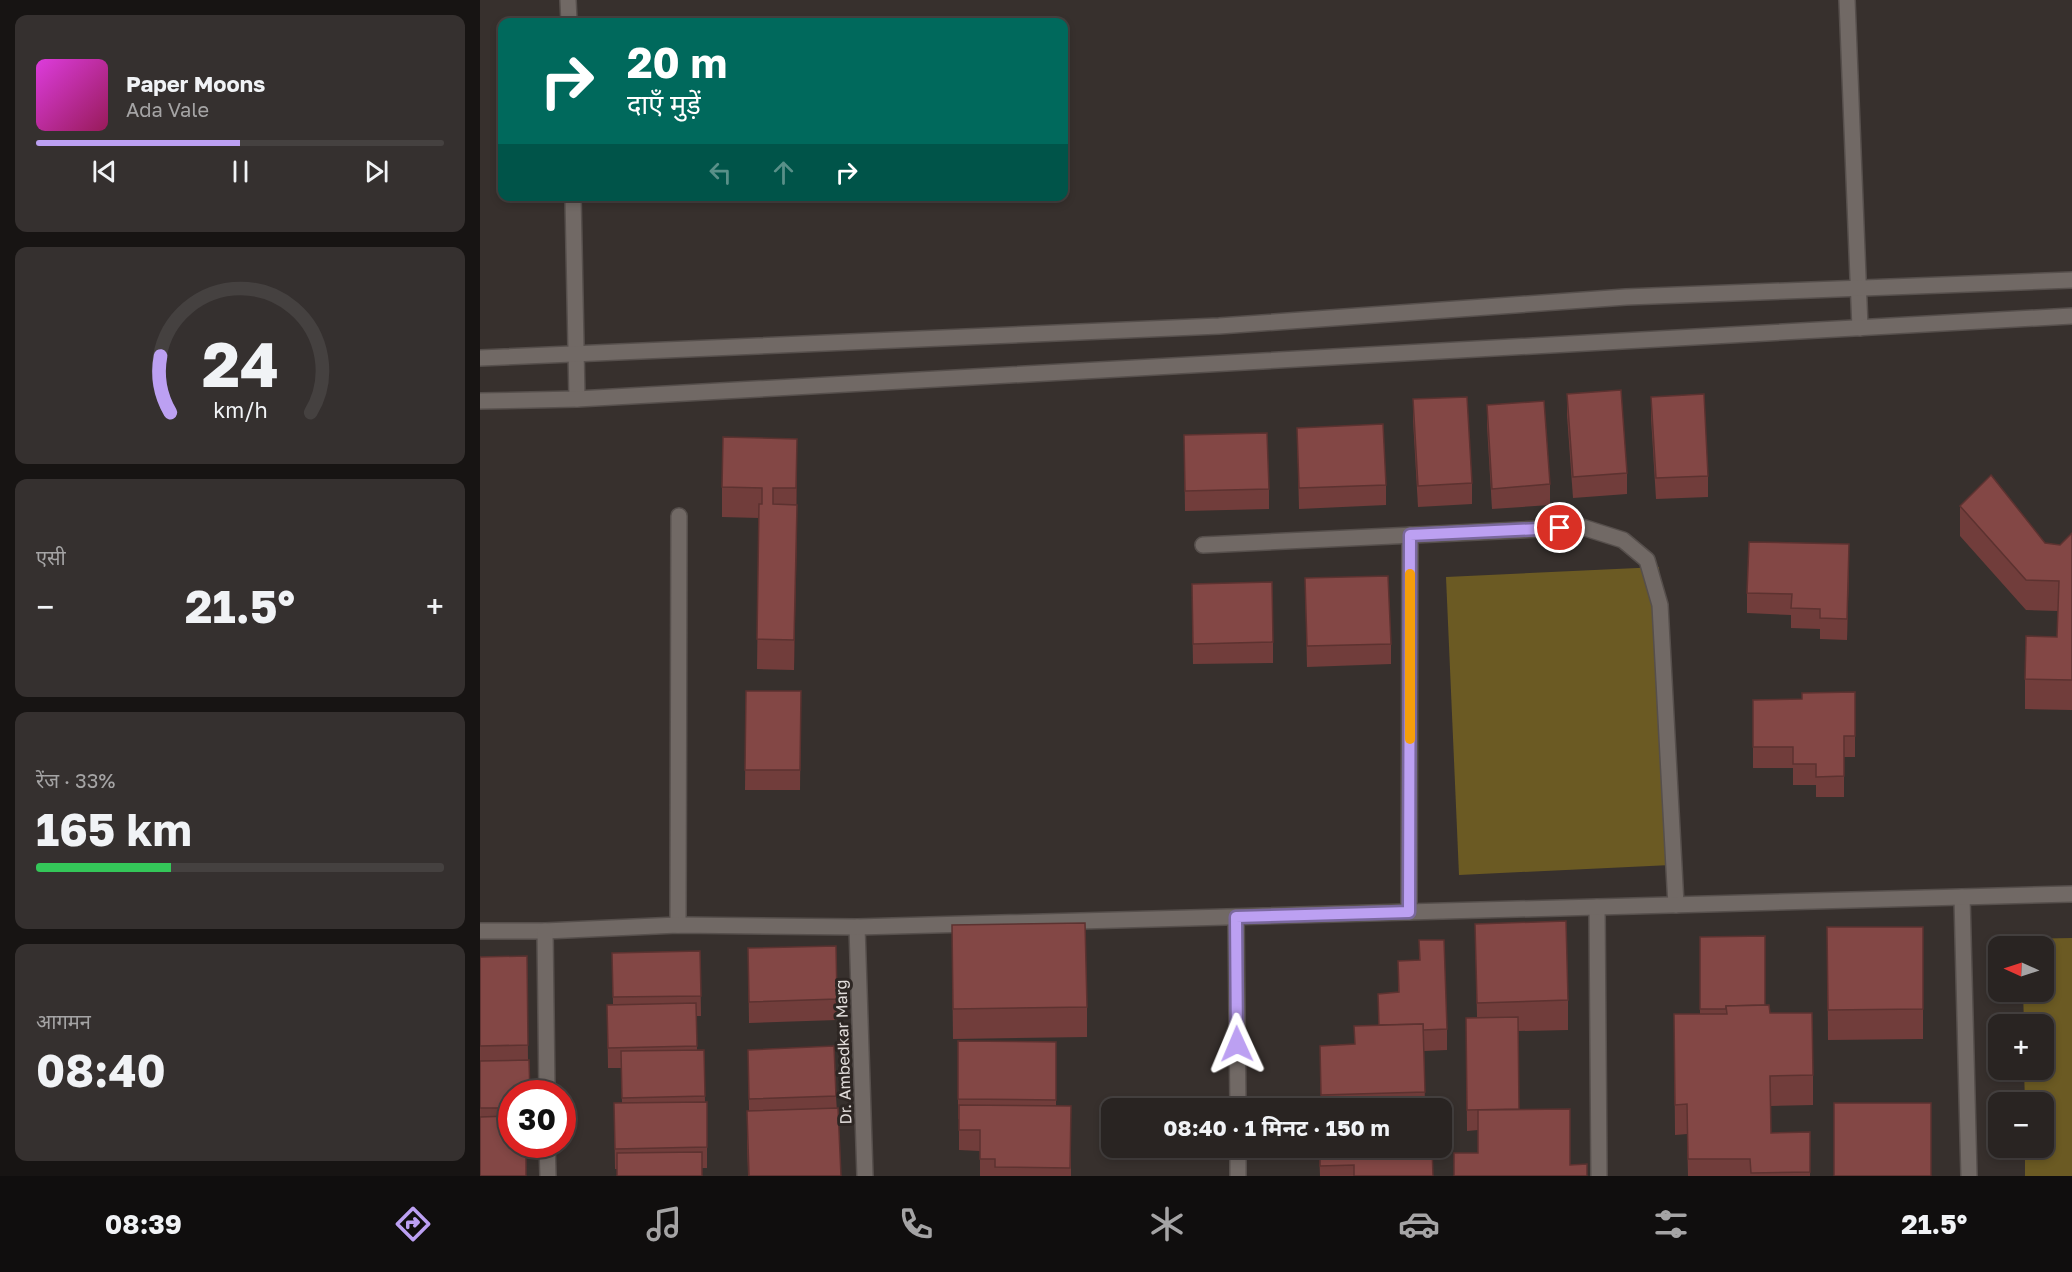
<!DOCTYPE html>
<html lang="hi">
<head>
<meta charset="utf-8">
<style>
	:root { --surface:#292422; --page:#35302f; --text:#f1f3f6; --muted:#a5a4a5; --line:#454140; --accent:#bca0f2 }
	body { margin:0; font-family:"Golos Text","Noto Sans Devanagari",sans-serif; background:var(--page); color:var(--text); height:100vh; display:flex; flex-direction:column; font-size:22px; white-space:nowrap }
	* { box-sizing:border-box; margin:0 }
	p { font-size:20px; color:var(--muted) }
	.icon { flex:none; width:33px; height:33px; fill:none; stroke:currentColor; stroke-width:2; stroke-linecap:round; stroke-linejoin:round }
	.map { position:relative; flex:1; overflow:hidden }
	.details { display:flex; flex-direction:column; gap:15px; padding:15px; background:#171413; width:480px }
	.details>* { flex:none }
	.banner { position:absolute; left:18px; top:18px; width:570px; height:183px; border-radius:12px; box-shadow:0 3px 9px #0003,0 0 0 2px var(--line); background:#00695c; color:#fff; overflow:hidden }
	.needle { width:39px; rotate:273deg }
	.tools { position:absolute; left:1508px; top:936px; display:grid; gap:12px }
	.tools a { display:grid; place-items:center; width:66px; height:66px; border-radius:12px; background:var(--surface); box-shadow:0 3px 9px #0003,0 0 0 2px var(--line); font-size:30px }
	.speed { position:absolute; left:18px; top:1080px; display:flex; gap:12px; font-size:30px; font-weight:700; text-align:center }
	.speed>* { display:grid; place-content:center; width:78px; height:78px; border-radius:50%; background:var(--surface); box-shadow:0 3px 9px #0003,0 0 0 2px var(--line); line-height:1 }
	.speed .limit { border:9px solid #d22; background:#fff; color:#111 }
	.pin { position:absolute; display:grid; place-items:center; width:51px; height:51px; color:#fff; margin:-26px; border:3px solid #fff; border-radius:50%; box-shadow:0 2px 6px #0007 }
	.me { position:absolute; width:66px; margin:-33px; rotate:359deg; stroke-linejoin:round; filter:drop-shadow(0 0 4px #0008) }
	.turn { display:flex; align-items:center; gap:21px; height:126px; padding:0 30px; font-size:27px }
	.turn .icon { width:78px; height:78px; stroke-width:2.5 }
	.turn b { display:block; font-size:42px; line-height:51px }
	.lanes { display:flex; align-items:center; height:57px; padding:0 30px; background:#0003; justify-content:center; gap:30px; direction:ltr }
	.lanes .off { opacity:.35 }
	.big { font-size:45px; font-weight:700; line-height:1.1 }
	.details .tile { flex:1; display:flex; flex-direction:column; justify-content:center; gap:9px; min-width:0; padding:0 21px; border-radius:12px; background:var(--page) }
	.details .dial { align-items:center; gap:0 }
	.dial svg { height:156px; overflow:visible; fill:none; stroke:var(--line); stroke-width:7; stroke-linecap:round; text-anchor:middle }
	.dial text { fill:var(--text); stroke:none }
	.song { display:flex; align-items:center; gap:18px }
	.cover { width:72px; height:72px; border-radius:9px; background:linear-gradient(135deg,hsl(300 70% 55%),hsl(330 70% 35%)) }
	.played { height:6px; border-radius:3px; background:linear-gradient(90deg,var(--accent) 50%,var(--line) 50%) }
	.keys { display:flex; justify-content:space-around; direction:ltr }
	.heat { display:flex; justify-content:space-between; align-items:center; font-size:33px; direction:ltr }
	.charge { height:9px; border-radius:4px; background:linear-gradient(90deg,#34c759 33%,var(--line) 0) }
	.trip { position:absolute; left:621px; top:1098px; width:351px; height:60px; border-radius:12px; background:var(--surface); box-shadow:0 3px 9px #0003,0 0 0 2px var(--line); font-weight:700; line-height:60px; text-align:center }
	.tabs { display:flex; height:96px; justify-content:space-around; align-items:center; background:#100e0e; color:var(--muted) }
	.tabs .icon { width:42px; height:42px }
	.tabs .on { color:var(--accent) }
	.tabs b { font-size:27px; color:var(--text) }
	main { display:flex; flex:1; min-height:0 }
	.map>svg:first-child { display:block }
	.green { fill:#6b5a23 }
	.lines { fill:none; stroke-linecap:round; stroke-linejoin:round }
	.minor-casing { stroke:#564f4c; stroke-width:18 }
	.tertiary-casing { stroke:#564f4c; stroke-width:18 }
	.minor { stroke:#716965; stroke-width:15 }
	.tertiary { stroke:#716965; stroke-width:15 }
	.wall { fill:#713d3b }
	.shaded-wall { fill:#5c3230 }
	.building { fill:#834745; stroke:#5c3230; stroke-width:1.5 }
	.route-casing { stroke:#7a689d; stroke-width:15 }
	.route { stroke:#bca0f2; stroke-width:10 }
	.slow { stroke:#f59e0b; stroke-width:10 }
	.labels { text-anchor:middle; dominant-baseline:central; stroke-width:6; stroke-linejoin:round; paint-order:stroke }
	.street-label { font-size:16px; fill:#e2dddb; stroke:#2d2623 }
</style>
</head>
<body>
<main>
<section class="details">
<div class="tile">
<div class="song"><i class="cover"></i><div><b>Paper Moons</b><p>Ada Vale</p></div></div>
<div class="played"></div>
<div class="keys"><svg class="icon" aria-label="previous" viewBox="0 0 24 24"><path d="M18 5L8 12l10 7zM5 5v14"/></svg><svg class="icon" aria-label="pause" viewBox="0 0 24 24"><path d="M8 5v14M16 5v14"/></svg><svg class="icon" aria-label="next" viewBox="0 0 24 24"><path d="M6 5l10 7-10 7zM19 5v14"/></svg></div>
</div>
<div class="tile dial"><svg viewBox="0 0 100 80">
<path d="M14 69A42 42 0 1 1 86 69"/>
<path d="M14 69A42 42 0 0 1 9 40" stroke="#bca0f2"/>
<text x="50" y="56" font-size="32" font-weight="700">24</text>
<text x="50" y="72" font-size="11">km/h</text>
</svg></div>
<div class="tile"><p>एसी</p>
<div class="heat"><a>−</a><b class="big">21.5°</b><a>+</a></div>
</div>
<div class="tile"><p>रेंज · 33%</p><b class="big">165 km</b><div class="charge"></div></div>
<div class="tile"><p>आगमन</p><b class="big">08:40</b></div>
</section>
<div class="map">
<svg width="1592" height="1176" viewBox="0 0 1592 1176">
	<rect width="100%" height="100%" fill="#37302d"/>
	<g class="green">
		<path d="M 1179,567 L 1191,865 L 979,875 L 966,577 Z"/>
		<path d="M 1592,938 L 1592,1176 L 1545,1176 L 1545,1148 L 1563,1148 L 1563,1102 L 1545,1102 L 1544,1070 L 1563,1070 L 1563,1024 L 1544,1024 L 1543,992 L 1563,992 L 1563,946 L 1543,946 L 1543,939 Z"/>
	</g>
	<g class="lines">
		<g class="minor-casing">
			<g id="minor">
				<path d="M 88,0 L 89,22"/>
				<path d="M 1367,0 L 1380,328"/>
				<path d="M 93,196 L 97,399"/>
				<path d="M 723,545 L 1102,527 L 1143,540 L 1167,560 L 1180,605 L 1196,905"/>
				<path d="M 1482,897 L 1489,1176"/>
				<path d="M 1117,907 L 1119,1176"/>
				<path d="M 929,912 L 930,535"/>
				<path d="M 756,917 L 758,1108"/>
				<path d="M 198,925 L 199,516"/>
				<path d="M 377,927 L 385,1176"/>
				<path d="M 0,931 L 65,931 L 198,925 L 377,927 L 1592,894"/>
				<path d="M 65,931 L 67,1094"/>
				<path d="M 67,1144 L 68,1176"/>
				<path d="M 758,1148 L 758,1176"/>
			</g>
		</g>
		<g class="tertiary-casing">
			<g id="tertiary">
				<path d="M 0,358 L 739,326 L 1146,297 L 1592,280"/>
				<path d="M 0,401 L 97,399 L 1592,316"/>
			</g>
		</g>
		<use href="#minor" class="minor"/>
		<use href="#tertiary" class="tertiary"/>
	</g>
	<g class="wall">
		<path d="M 1087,394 L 1147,473 L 1147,494 L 1093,498 L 1087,415 Z"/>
		<path d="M 1171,397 L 1228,476 L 1228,497 L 1176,499 L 1171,418 Z"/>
		<path d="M 933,399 L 992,483 L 992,504 L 938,507 L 933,420 Z"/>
		<path d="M 1007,405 L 1070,484 L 1070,505 L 1012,509 L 1007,426 Z"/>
		<path d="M 817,428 L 906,485 L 906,505 L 819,509 Z"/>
		<path d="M 704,435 L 789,489 L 789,509 L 705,511 Z"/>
		<path d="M 317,468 L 314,670 L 277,669 L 279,518 L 242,517 L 242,487 Z"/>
		<path d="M 1480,506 L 1565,543 L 1580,545 L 1592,533 L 1592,710 L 1545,709 L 1545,679 L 1577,637 L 1578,611 L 1546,610 L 1480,536 Z"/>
		<path d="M 1369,565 L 1367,640 L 1340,639 L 1340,629 L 1311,628 L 1311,615 L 1267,613 L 1267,593 Z"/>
		<path d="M 825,578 L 911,644 L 911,664 L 827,667 Z"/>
		<path d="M 712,605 L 793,642 L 793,663 L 713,664 Z"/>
		<path d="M 266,691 L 321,691 L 320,790 L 265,790 Z"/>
		<path d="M 1375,692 L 1375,757 L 1364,757 L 1364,797 L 1336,797 L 1336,785 L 1313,785 L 1313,768 L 1273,768 L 1273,700 L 1322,699 Z"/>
		<path d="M 995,924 L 1088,1000 L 1088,1030 L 1038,1031 L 1039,1110 L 1090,1165 L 998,1153 L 998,1130 L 987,1131 L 986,1018 L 997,1017 Z"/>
		<path d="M 1347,927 L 1443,927 L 1443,1039 L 1348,1040 Z"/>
		<path d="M 1220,937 L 1285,1005 L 1290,1013 L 1333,1075 L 1333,1105 L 1291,1106 L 1291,1133 L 1330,1132 L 1330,1176 L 1208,1176 L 1207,1134 L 1195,1135 L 1194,1014 L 1220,1014 Z"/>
		<path d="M 939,940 L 967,1029 L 967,1050 L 944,1051 L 945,1108 L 841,1108 L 840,1046 L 874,1044 L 899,1025 L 898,994 L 918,992 L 918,961 L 939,960 Z"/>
		<path d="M 268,948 L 357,999 L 357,1020 L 269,1023 Z"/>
		<path d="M 220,951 L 221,1016 L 216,1016 L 217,1050 L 224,1050 L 225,1102 L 227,1147 L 227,1168 L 135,1169 L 134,1103 L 142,1103 L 141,1068 L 128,1068 L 127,1005 L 133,1004 L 132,953 Z"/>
		<path d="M 472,955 L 607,1007 L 607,1037 L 473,1039 Z"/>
		<path d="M 47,956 L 48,1060 L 32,1094 L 32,1144 L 0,1176 L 0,957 Z"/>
		<path d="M 478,1041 L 576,1042 L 576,1106 L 591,1106 L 591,1176 L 500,1176 L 500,1151 L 479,1150 L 479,1119 L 478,1119 Z"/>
		<path d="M 268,1050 L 356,1096 L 361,1176 L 268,1176 L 267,1141 L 267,1111 L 269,1111 Z"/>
		<path d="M 839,1148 L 952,1148 L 953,1176 L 840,1176 Z"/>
	</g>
	<g class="shaded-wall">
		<path d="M 317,439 L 317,468 L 316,518 L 316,488 Z"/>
		<path d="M 317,505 L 317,535 L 314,670 L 314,640 Z"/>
		<path d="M 1369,544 L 1369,565 L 1367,640 L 1367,619 Z"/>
	</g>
	<g class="building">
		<path d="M 1141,390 L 1147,473 L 1093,477 L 1087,394 Z"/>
		<path d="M 1224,394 L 1228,476 L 1176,478 L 1171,397 Z"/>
		<path d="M 987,397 L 992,483 L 938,486 L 933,399 Z"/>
		<path d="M 1064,401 L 1070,484 L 1012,489 L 1007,405 Z"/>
		<path d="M 903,424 L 906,485 L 819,488 L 817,428 Z"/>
		<path d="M 787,433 L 789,489 L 705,491 L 704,435 Z"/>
		<path d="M 243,437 L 317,439 L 316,488 L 293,488 L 293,504 L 317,505 L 314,640 L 277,639 L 279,504 L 282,504 L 282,488 L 242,487 Z"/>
		<path d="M 1511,475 L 1565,543 L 1580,545 L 1592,533 L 1592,680 L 1545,679 L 1546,636 L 1577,637 L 1579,581 L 1546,580 L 1480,506 Z"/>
		<path d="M 1269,542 L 1369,544 L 1367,619 L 1340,618 L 1340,609 L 1311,608 L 1312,594 L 1267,593 Z"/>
		<path d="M 908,576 L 911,644 L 827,646 L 825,578 Z"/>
		<path d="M 792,582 L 793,642 L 713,644 L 712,584 Z"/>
		<path d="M 266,691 L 321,691 L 320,770 L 265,770 Z"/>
		<path d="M 1375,692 L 1375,736 L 1364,736 L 1364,776 L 1336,777 L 1336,764 L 1313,764 L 1313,747 L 1273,747 L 1273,700 L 1322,699 L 1322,693 Z"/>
		<path d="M 1086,921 L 1088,1000 L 997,1003 L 995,924 Z"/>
		<path d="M 605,923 L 607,1007 L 473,1009 L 472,925 Z"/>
		<path d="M 1347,927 L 1443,927 L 1443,1009 L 1348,1010 Z"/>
		<path d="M 1285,936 L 1285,1005 L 1246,1006 L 1246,1009 L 1220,1009 L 1220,937 Z"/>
		<path d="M 939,940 L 964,940 L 967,1029 L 943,1030 L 943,1024 L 899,1025 L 898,994 L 919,992 L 918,961 L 940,960 Z"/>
		<path d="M 356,946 L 357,999 L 269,1002 L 268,948 Z"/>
		<path d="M 220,951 L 221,996 L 133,997 L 132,953 Z"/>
		<path d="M 47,956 L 48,1045 L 0,1046 L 0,957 Z"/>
		<path d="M 216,1003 L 217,1046 L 128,1048 L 127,1005 Z"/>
		<path d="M 1289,1005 L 1290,1013 L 1332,1013 L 1333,1075 L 1290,1076 L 1291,1133 L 1330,1132 L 1330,1172 L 1271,1173 L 1270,1159 L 1208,1159 L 1207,1104 L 1195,1105 L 1194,1014 L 1247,1014 L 1246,1006 Z"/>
		<path d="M 1038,1017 L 1039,1109 L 987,1110 L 986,1018 Z"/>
		<path d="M 943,1024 L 945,1092 L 841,1095 L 840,1046 L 875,1044 L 874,1026 Z"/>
		<path d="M 478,1041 L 576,1042 L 576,1100 L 478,1099 Z"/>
		<path d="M 354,1046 L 356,1096 L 269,1099 L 268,1050 Z"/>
		<path d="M 224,1050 L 225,1096 L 142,1098 L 141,1051 Z"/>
		<path d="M 49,1060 L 50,1094 L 32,1094 L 32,1108 L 0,1108 L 0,1061 Z"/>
		<path d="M 227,1102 L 227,1147 L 135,1149 L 134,1103 Z"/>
		<rect x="1354" y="1103" width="97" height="73"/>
		<path d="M 479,1105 L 591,1106 L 590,1168 L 515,1167 L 515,1159 L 500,1159 L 500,1130 L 479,1130 Z"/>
		<path d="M 358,1108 L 361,1176 L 269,1176 L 267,1111 Z"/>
		<path d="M 1090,1109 L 1090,1165 L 1107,1164 L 1107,1176 L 974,1176 L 974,1153 L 998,1153 L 998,1110 Z"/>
		<path d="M 32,1116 L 32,1144 L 46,1144 L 46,1176 L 0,1176 L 0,1117 Z"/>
		<path d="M 840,1148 L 952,1148 L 953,1176 L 874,1176 L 874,1165 L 840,1166 Z"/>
		<path d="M 222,1152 L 222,1176 L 137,1176 L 137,1153 Z"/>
	</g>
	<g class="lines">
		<g class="route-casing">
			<path id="route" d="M 757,1044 L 756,917 L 929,912 L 930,535 L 1080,528"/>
		</g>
		<use href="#route" class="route"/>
		<path class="slow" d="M 930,739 L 930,574"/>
	</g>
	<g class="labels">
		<g class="street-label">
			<text transform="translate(363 1052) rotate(-92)">Dr. Ambedkar Marg</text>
		</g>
	</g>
</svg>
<div class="tools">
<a><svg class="needle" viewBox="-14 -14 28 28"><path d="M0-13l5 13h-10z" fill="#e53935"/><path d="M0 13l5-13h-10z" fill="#a5a4a5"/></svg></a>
<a>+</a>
<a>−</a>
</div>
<div class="speed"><div class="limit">30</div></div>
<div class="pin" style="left:1080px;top:528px;background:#d93025"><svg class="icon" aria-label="arrive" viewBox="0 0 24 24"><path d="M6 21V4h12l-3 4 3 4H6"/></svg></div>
<svg class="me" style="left:757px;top:1044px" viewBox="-20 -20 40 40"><path d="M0-17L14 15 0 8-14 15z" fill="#bca0f2" stroke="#fff" stroke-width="4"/></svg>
<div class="trip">08:40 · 1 मिनट · 150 m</div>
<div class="banner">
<div class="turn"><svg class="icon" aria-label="right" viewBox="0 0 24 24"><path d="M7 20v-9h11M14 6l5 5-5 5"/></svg><div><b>20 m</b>दाएँ मुड़ें</div></div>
<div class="lanes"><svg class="icon off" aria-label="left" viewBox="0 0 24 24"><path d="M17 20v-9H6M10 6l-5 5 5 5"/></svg><svg class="icon off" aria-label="ahead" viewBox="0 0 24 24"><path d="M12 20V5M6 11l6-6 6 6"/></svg><svg class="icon" aria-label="right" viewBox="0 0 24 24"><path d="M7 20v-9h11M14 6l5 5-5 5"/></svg></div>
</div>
</div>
</main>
<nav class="tabs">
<b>08:39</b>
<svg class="icon on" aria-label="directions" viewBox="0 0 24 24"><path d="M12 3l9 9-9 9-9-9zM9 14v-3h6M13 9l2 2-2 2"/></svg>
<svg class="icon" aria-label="music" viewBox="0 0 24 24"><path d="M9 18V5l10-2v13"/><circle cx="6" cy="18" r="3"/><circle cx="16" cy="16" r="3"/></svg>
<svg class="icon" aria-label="phone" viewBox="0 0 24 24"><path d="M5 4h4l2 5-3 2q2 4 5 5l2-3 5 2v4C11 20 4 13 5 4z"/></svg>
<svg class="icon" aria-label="climate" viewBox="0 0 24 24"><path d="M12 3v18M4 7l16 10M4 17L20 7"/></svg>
<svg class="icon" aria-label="car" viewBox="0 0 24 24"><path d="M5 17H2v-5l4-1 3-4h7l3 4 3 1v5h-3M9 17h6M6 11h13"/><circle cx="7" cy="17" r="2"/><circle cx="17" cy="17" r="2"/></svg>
<svg class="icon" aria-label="filters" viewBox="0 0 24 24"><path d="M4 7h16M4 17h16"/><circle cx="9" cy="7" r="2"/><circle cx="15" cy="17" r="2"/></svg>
<b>21.5°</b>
</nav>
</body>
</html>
